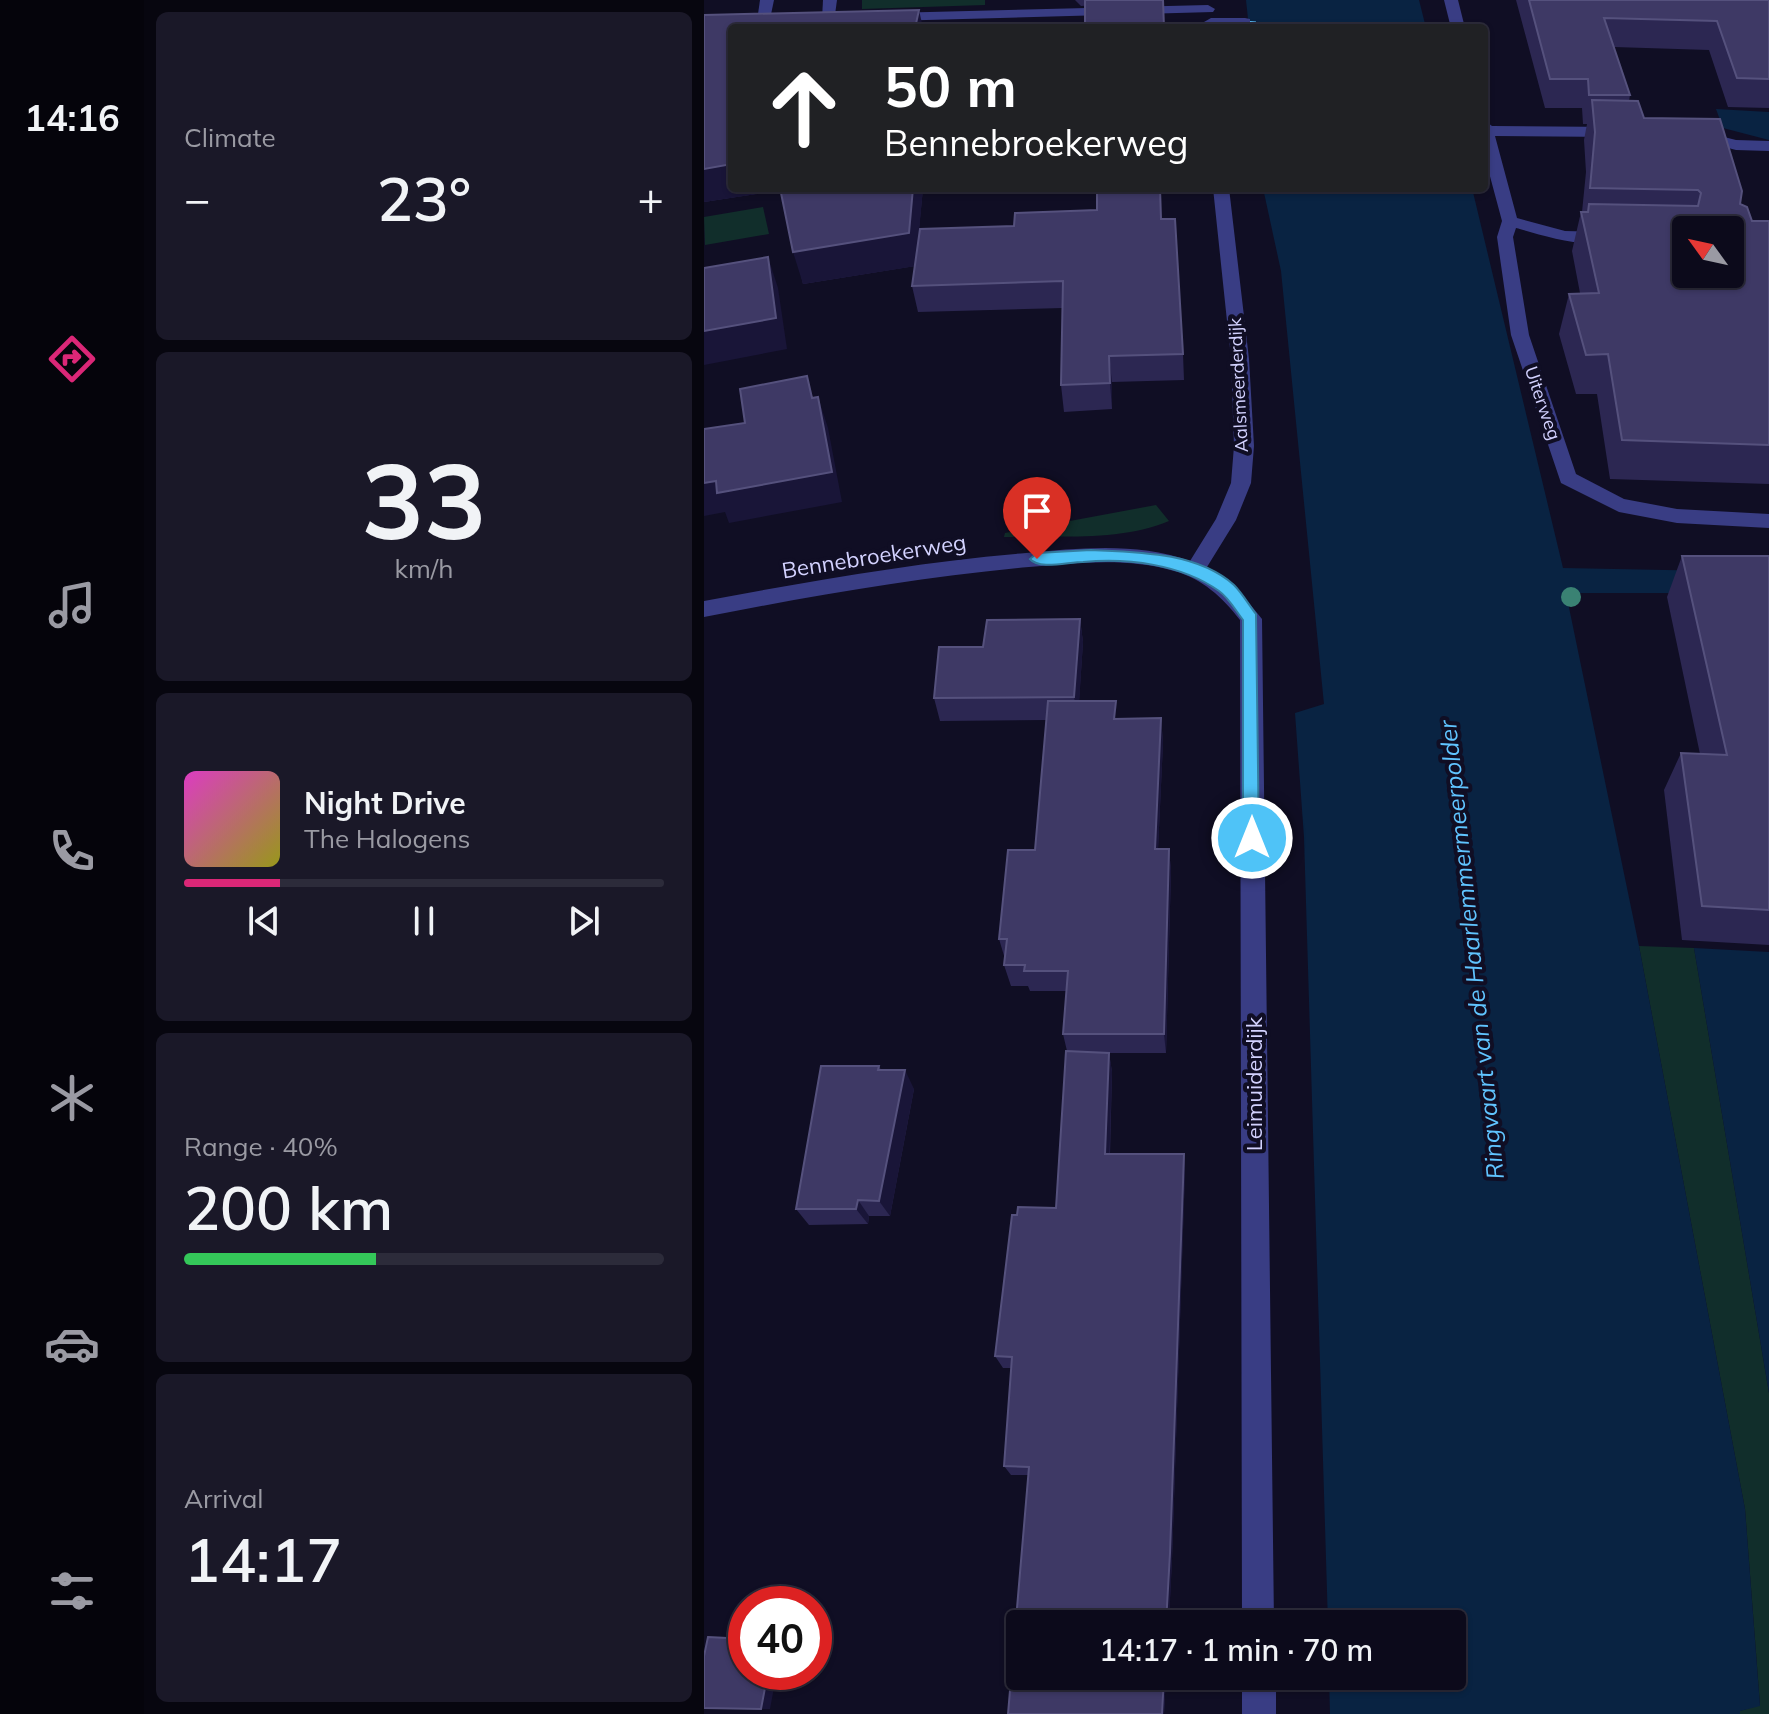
<!DOCTYPE html>
<html lang="en">
<head>
<meta charset="utf-8">
<style>
	:root { --surface:#0c0a1b; --page:#1a1828; --text:#f1f3f6; --muted:#9a9aa3; --line:#2c2b3a; --accent:#db2777 }
	body { margin:0; font-family:Mulish,sans-serif; background:var(--page); color:var(--text); height:100vh; display:flex; flex-direction:column; font-size:30px; white-space:nowrap }
	* { box-sizing:border-box; margin:0 }
	p { font-size:26px; color:var(--muted) }
	.icon { flex:none; width:44px; height:44px; fill:none; stroke:currentColor; stroke-width:2; stroke-linecap:round; stroke-linejoin:round }
	.map { position:relative; flex:1; overflow:hidden }
	.panel { display:flex; flex-direction:column; gap:12px; padding:12px; background:#07060f; width:560px }
	.panel>* { flex:none }
	.guide { position:absolute; left:24px; top:24px; width:760px; height:168px; border-radius:8px; box-shadow:0 2px 6px #0004,0 0 0 2px var(--line); background:#202124; color:#fff; overflow:hidden }
	.needle { width:52px; rotate:303deg }
	.fabs { position:absolute; left:968px; top:216px; display:grid; gap:16px }
	.fabs a { display:grid; place-items:center; width:72px; height:72px; border-radius:8px; background:var(--surface); box-shadow:0 2px 6px #0004,0 0 0 2px var(--line); font-size:40px }
	.speed { position:absolute; left:24px; top:1586px; display:flex; gap:16px; font-size:40px; font-weight:700; text-align:center }
	.speed>* { display:grid; place-content:center; width:104px; height:104px; border-radius:50%; background:var(--surface); box-shadow:0 2px 6px #0004,0 0 0 2px var(--line); line-height:1 }
	.speed .limit { border:12px solid #d22; background:#fff; color:#111 }
	.pin { position:absolute; display:grid; place-items:center; width:68px; height:68px; color:#fff; margin:-82px -34px; border-radius:50% 50% 50% 0; rotate:-45deg; box-shadow:0 0 8px #0007 }
	.pin .icon { rotate:45deg }
	.me { position:absolute; width:88px; margin:-44px; rotate:0deg; stroke-linejoin:round; filter:drop-shadow(0 0 6px #0008) }
	.turn { display:flex; align-items:center; gap:28px; height:168px; padding:0 24px; font-size:36px }
	.turn .icon { width:104px; height:104px; stroke-width:2.5 }
	.turn b { display:block; font-size:56px; line-height:68px }
	.big { font-size:60px; font-weight:600; line-height:1.1 }
	.panel .card { flex:1; display:flex; flex-direction:column; justify-content:center; gap:12px; min-width:0; padding:0 28px; border-radius:12px; background:var(--page) }
	.panel .dial { align-items:center; gap:0 }
	.dial b { font-size:104px; line-height:1 }
	.song { display:flex; align-items:center; gap:24px }
	.cover { width:96px; height:96px; border-radius:12px; background:linear-gradient(135deg,hsl(310 70% 55%),hsl(60 70% 35%)) }
	.played { height:8px; border-radius:4px; background:linear-gradient(90deg,var(--accent) 20%,var(--line) 20%) }
	.keys { display:flex; justify-content:space-around; direction:ltr }
	.heat { display:flex; justify-content:space-between; align-items:center; font-size:44px; direction:ltr }
	.charge { height:12px; border-radius:6px; background:linear-gradient(90deg,#34c759 40%,var(--line) 0) }
	.trip { position:absolute; left:302px; top:1610px; width:460px; height:80px; border-radius:8px; background:var(--surface); box-shadow:0 2px 6px #0004,0 0 0 2px var(--line); font-weight:600; line-height:80px; text-align:center }
	main { display:flex; flex:1; min-height:0 }
	.tabs { display:flex; flex-direction:column; width:144px; justify-content:space-around; align-items:center; background:#05040b; color:var(--muted) }
	.tabs .icon { width:56px; height:56px }
	.tabs .selected { color:var(--accent) }
	.tabs b { font-size:36px; color:var(--text) }
	.map>svg:first-child { display:block }
	.green { fill:#112e2b }
	.water { fill:#092342 }
	.lines { fill:none; stroke-linecap:round; stroke-linejoin:round }
	.ferry { stroke:#60c4ff; stroke-width:2; stroke-dasharray:7 5; stroke-linecap:butt }
	.minor { fill:#393d84; fill-rule:evenodd }
	.tree { fill:#3a8273 }
	.wall { fill:#2c2752 }
	.shaded-wall { fill:#191538 }
	.building { fill:#3e3965; stroke:#55517d; stroke-width:2; fill-rule:evenodd }
	.route { fill:#4fc3f7; stroke:#337fa1; stroke-width:2 }
	.labels { text-anchor:middle; dominant-baseline:central; stroke-width:8; stroke-linejoin:round; paint-order:stroke }
	.far-street-label { font-size:18px; fill:#d3d2ff; stroke:#100e24 }
	.street-label { font-size:22px; fill:#d3d2ff; stroke:#100e24 }
	.water-label { font-size:24px; font-style:italic; fill:#60c4ff; stroke:#100e24 }
</style>
</head>
<body>
<main>
<nav class="tabs">
<b>14:16</b>
<svg class="icon selected" aria-label="directions" viewBox="0 0 24 24"><path d="M12 3l9 9-9 9-9-9zM9 14v-3h6M13 9l2 2-2 2"/></svg>
<svg class="icon" aria-label="music" viewBox="0 0 24 24"><path d="M9 18V5l10-2v13"/><circle cx="6" cy="18" r="3"/><circle cx="16" cy="16" r="3"/></svg>
<svg class="icon" aria-label="phone" viewBox="0 0 24 24"><path d="M5 4h4l2 5-3 2q2 4 5 5l2-3 5 2v4C11 20 4 13 5 4z"/></svg>
<svg class="icon" aria-label="climate" viewBox="0 0 24 24"><path d="M12 3v18M4 7l16 10M4 17L20 7"/></svg>
<svg class="icon" aria-label="car" viewBox="0 0 24 24"><path d="M5 17H2v-5l4-1 3-4h7l3 4 3 1v5h-3M9 17h6M6 11h13"/><circle cx="7" cy="17" r="2"/><circle cx="17" cy="17" r="2"/></svg>
<svg class="icon" aria-label="filters" viewBox="0 0 24 24"><path d="M4 7h16M4 17h16"/><circle cx="9" cy="7" r="2"/><circle cx="15" cy="17" r="2"/></svg>
</nav>
<section class="panel">
<div class="card"><p>Climate</p>
<div class="heat"><a>−</a><b class="big">23°</b><a>+</a></div>
</div>
<div class="card dial"><b>33</b><p>km/h</p></div>
<div class="card">
<div class="song"><i class="cover"></i><div><b>Night Drive</b><p>The Halogens</p></div></div>
<div class="played"></div>
<div class="keys"><svg class="icon" aria-label="previous" viewBox="0 0 24 24"><path d="M18 5L8 12l10 7zM5 5v14"/></svg><svg class="icon" aria-label="pause" viewBox="0 0 24 24"><path d="M8 5v14M16 5v14"/></svg><svg class="icon" aria-label="next" viewBox="0 0 24 24"><path d="M6 5l10 7-10 7zM19 5v14"/></svg></div>
</div>
<div class="card"><p>Range · 40%</p><b class="big">200 km</b><div class="charge"></div></div>
<div class="card"><p>Arrival</p><b class="big">14:17</b></div>
</section>
<div class="map">
<svg width="1065" height="1714" viewBox="0 0 1065 1714">
	<rect width="100%" height="100%" fill="#100e24"/>
	<g class="green">
		<path d="M 158,0 L 281,0 L 281,5 L 158,9 Z"/>
		<path d="M 59,207 L 65,234 L 1,245 L 0,217 Z"/>
		<path d="M 452,505 L 465,521 C 416,542 353,535 300,537 L 301,533 Z"/>
		<path d="M 935,946 L 990,948 L 1065,1393 L 1065,1714 L 1036,1714 L 1036,1711 L 1056,1705 L 1041,1509 Z"/>
	</g>
	<g class="water">
		<path d="M 542,0 L 715,0 L 722,28 L 545,28 Z"/>
		<path d="M 1012,109 L 1065,112 L 1065,140 L 1019,128 Z"/>
		<path d="M 559,188 L 768,188 L 859,568 L 1065,572 L 1049,593 L 862,593 L 935,946 L 1041,1509 L 1056,1706 L 1036,1711 L 1036,1714 L 626,1714 L 625,1676 L 748,1676 L 748,1624 L 624,1624 L 600,837 L 591,713 L 620,704 L 577,271 Z"/>
		<path d="M 990,948 L 1065,952 L 1065,1393 Z"/>
	</g>
	<g class="lines">
		<path class="ferry" d="M 545,22 L 624,28"/>
		<g class="minor">
			<path d="M 56,0 L 70,0 L 65,24 L 53,21 Z"/>
			<path d="M 119,0 L 133,0 L 130,22 L 118,19 Z"/>
			<path d="M 740,0 L 754,0 L 761,28 L 747,28 Z"/>
			<path d="M 504,5 L 511,9 L 509,12 L 186,21 L 179,17 L 186,13 Z"/>
			<path d="M 541,18 L 546,19 L 546,25 L 507,26 L 500,22 L 507,18 Z"/>
			<path d="M 780,120 L 788,126 L 911,127 L 919,132 L 911,137 L 791,136 L 813,218 L 861,231 L 901,232 L 909,237 C 891,253 834,234 812,228 L 809,237 L 825,335 L 872,474 L 920,499 L 973,509 L 1065,514 L 1065,528 L 973,523 L 915,512 L 857,483 L 807,335 L 793,237 L 798,221 L 780,154 Z"/>
			<path d="M 992,130 L 1032,140 L 1065,141 L 1065,151 L 1032,150 L 986,138 L 986,132 Z"/>
			<path d="M 509,188 L 525,188 L 545,359 L 550,446 L 547,483 L 532,520 L 503,567 L 531,586 L 558,619 L 570,1624 L 538,1624 L 536,620 C 518,597 499,579 470,571 C 423,557 372,563 325,567 C 215,577 108,596 0,617 L 0,601 C 107,581 214,562 322,553 C 377,548 433,542 486,561 L 512,519 L 527,483 L 530,446 L 527,359 Z"/>
			<rect x="538" y="1676" width="34" height="38"/>
		</g>
	</g>
	<circle class="tree" cx="867" cy="597" r="10"/>
	<g class="wall">
		<path d="M 371,0 L 459,0 L 377,6 Z"/>
		<path d="M 812,0 L 1065,0 L 1065,108 L 1024,107 L 1005,50 L 910,47 L 926,95 L 925,101 L 940,118 L 1036,204 L 1048,221 L 1065,221 L 1065,484 L 906,479 L 893,394 L 872,394 L 855,334 L 865,294 L 876,293 L 868,251 L 877,212 L 878,212 L 882,172 L 880,140 L 883,124 L 879,124 L 878,108 L 841,108 Z"/>
		<path d="M 0,15 L 28,28 L 219,188 L 213,249 L 458,219 L 479,354 L 480,380 L 408,382 L 408,409 L 360,412 L 357,385 L 359,308 L 214,312 L 208,286 L 211,266 L 99,284 L 77,190 L 0,202 Z"/>
		<path d="M 978,556 L 1065,556 L 1065,945 L 978,940 L 960,790 L 977,753 L 996,754 L 963,597 Z"/>
		<path d="M 376,619 L 379,642 L 375,701 L 414,719 L 457,718 L 459,743 L 454,849 L 465,849 L 467,871 L 462,1053 L 405,1053 L 408,1072 L 406,1154 L 480,1154 L 481,1171 L 468,1559 L 460,1714 L 304,1714 L 325,1475 L 307,1475 L 300,1466 L 307,1368 L 299,1368 L 291,1356 L 352,1208 L 363,1051 L 359,1034 L 362,991 L 326,991 L 324,986 L 307,986 L 300,965 L 301,959 L 295,939 L 331,850 L 342,720 L 236,721 L 230,698 L 279,647 Z"/>
		<path d="M 175,1066 L 177,1070 L 210,1089 L 186,1216 L 165,1216 L 164,1224 L 105,1225 L 92,1209 Z"/>
	</g>
	<g class="shaded-wall">
		<path d="M 215,10 L 219,28 L 211,28 Z"/>
		<path d="M 28,164 L 28,188 L 79,188 L 80,190 L 0,202 L 0,169 Z"/>
		<path d="M 209,188 L 219,188 L 212,266 L 99,284 L 89,252 Z"/>
		<path d="M 64,257 L 74,288 L 83,349 L 0,365 L 0,331 Z"/>
		<path d="M 405,356 L 408,382 L 408,409 L 406,383 Z"/>
		<path d="M 114,397 L 124,428 L 138,502 L 25,523 L 21,512 L 0,516 L 0,483 Z"/>
		<path d="M 376,619 L 379,642 L 374,720 L 370,697 Z"/>
		<path d="M 457,718 L 459,743 L 453,871 L 451,849 Z"/>
		<path d="M 465,849 L 467,871 L 462,1053 L 460,1034 Z"/>
		<path d="M 405,1053 L 408,1072 L 405,1170 L 401,1154 Z"/>
		<path d="M 201,1070 L 210,1089 L 186,1216 L 175,1201 Z"/>
		<path d="M 480,1154 L 481,1171 L 468,1559 L 465,1624 L 462,1624 Z"/>
		<path d="M 154,1200 L 165,1216 L 164,1224 L 152,1209 Z"/>
		<path d="M 64,1672 L 73,1672 L 66,1709 L 57,1709 Z"/>
		<path d="M 460,1676 L 462,1676 L 460,1714 L 458,1714 Z"/>
	</g>
	<g class="building">
		<path d="M 381,0 L 459,0 L 460,28 L 381,28 Z"/>
		<path d="M 825,0 L 1065,0 L 1065,79 L 1033,78 L 1013,21 L 900,18 L 926,95 L 885,95 L 884,79 L 846,79 Z"/>
		<path d="M 215,10 L 211,28 L 28,28 L 28,164 L 0,169 L 0,15 Z"/>
		<path d="M 888,100 L 934,101 L 940,118 L 1016,119 L 1038,191 L 1036,204 L 1043,207 L 1048,221 L 1065,221 L 1065,445 L 918,440 L 904,354 L 882,355 L 865,294 L 895,293 L 877,212 L 884,212 L 885,204 L 994,206 L 997,193 L 994,190 L 886,188 L 891,132 ZM 982,230 L 1026,230 L 1026,274 L 982,274 Z"/>
		<path d="M 76,188 L 209,188 L 205,233 L 89,252 Z"/>
		<path d="M 393,188 L 456,188 L 457,219 L 471,219 L 479,354 L 405,356 L 406,383 L 357,385 L 359,281 L 208,286 L 216,229 L 310,226 L 311,213 L 393,210 Z"/>
		<path d="M 64,257 L 72,318 L 0,331 L 0,268 Z"/>
		<path d="M 103,376 L 108,398 L 114,397 L 128,472 L 13,493 L 12,481 L 0,483 L 0,429 L 41,423 L 36,389 Z"/>
		<path d="M 978,556 L 1065,556 L 1065,910 L 998,906 L 977,753 L 1023,755 Z"/>
		<path d="M 376,619 L 370,697 L 230,698 L 235,647 L 279,647 L 283,620 Z"/>
		<path d="M 344,701 L 412,701 L 410,719 L 457,718 L 451,849 L 465,849 L 460,1034 L 359,1034 L 364,971 L 320,971 L 321,965 L 300,965 L 303,939 L 295,939 L 304,850 L 331,850 Z"/>
		<path d="M 362,1051 L 405,1053 L 401,1154 L 480,1154 L 466,1553 L 462,1624 L 316,1624 L 316,1676 L 460,1676 L 458,1714 L 304,1714 L 325,1467 L 300,1466 L 308,1357 L 291,1356 L 308,1215 L 313,1215 L 314,1207 L 352,1208 Z"/>
		<path d="M 117,1066 L 175,1066 L 174,1070 L 201,1070 L 175,1201 L 154,1200 L 152,1209 L 92,1209 Z"/>
		<path d="M 4,1637 L 42,1639 L 42,1672 L 64,1672 L 57,1709 L 0,1708 L 0,1656 Z"/>
	</g>
	<path class="route" d="M 387,550 C 433,552 493,552 530,585 C 538,593 545,605 552,614 L 555,844 L 542,844 L 539,838 L 539,620 C 532,611 525,598 515,591 C 477,564 424,558 379,562 C 364,562 335,570 326,559 L 333,553 Z"/>
	<g class="labels">
		<g class="far-street-label">
			<text transform="translate(534 385) rotate(-93)">Aalsmeerderdijk</text>
			<text transform="translate(839 403) rotate(71)">Uiterweg</text>
		</g>
		<g class="street-label">
			<text transform="translate(170 556) rotate(-9)">Bennebroekerweg</text>
			<text transform="translate(550 1084) rotate(-90)">Leimuiderdijk</text>
		</g>
		<g class="water-label">
			<text transform="translate(767 950) rotate(-96)">Ringvaart van de Haarlemmermeerpolder</text>
		</g>
	</g>
</svg>
<div class="fabs">
<a><svg class="needle" viewBox="-14 -14 28 28"><path d="M0-13l5 13h-10z" fill="#e53935"/><path d="M0 13l5-13h-10z" fill="#9a9aa3"/></svg></a>
</div>
<div class="speed"><div class="limit">40</div></div>
<div class="pin" style="left:333px;top:559px;background:#d93025"><svg class="icon" aria-label="arrive" viewBox="0 0 24 24"><path d="M6 21V4h12l-3 4 3 4H6"/></svg></div>
<svg class="me" style="left:548px;top:838px" viewBox="-20 -20 40 40"><circle r="17" fill="#4fc3f7" stroke="#fff" stroke-width="3"/><path d="M0-11L8 9 0 5-8 9z" fill="#fff"/></svg>
<div class="trip">14:17 · 1 min · 70 m</div>
<div class="guide">
<div class="turn"><svg class="icon" aria-label="ahead" viewBox="0 0 24 24"><path d="M12 20V5M6 11l6-6 6 6"/></svg><div><b>50 m</b>Bennebroekerweg</div></div>
</div>
</div>
</main>
</body>
</html>
